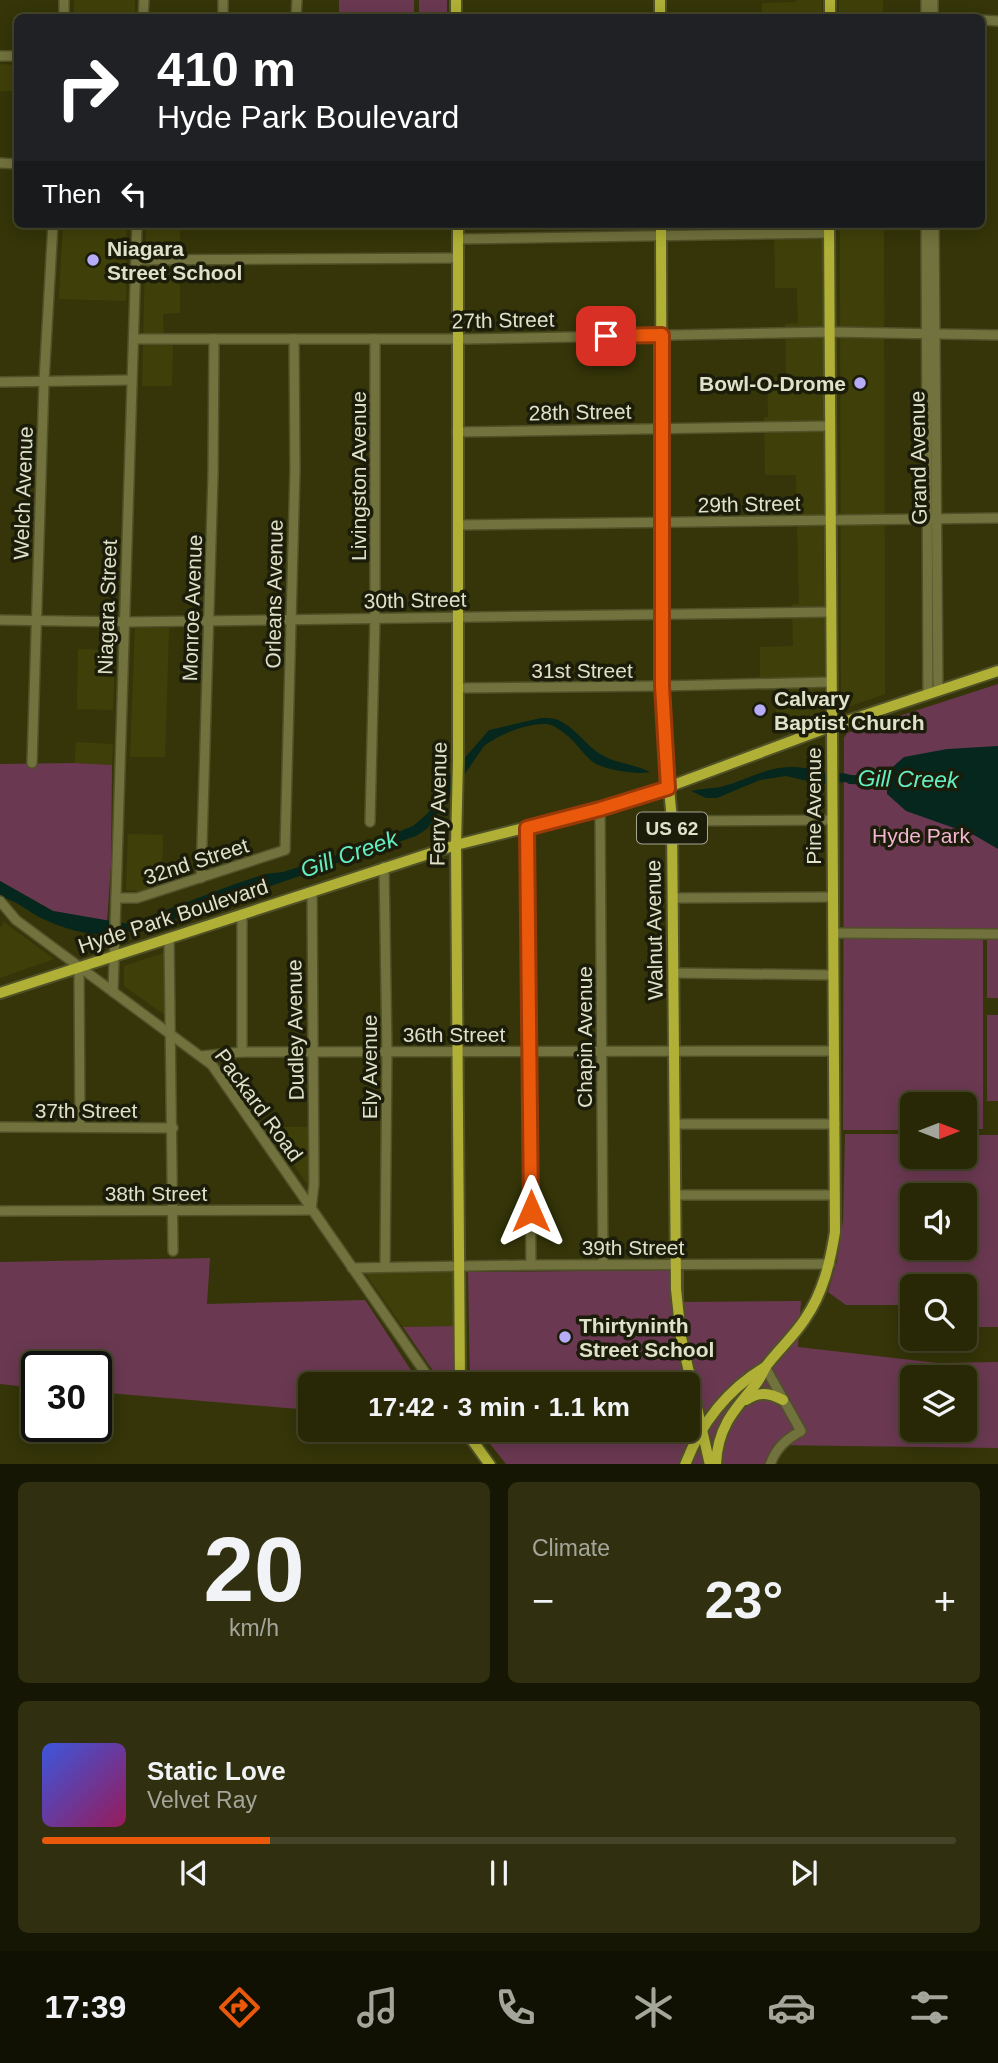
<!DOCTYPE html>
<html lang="en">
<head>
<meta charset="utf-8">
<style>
	:root { --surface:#282807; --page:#303011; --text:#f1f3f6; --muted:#a5a69b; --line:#444428; --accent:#ea580c }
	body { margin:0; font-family:Arial,sans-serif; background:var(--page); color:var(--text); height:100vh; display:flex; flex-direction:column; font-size:26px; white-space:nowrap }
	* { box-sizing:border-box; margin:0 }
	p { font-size:23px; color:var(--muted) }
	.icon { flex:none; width:38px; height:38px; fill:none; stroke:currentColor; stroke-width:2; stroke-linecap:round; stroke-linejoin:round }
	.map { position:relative; height:1464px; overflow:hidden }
	.sheet { display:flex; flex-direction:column; gap:18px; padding:18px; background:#161604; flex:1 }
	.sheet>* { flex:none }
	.hud { position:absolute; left:14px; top:14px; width:971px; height:214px; border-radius:10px; box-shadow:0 4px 18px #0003,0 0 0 2px var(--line); background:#202124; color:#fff; overflow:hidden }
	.needle { width:46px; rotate:90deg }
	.tools { position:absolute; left:900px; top:1092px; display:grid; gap:14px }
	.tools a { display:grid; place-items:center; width:77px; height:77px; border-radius:10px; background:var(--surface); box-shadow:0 4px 18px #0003,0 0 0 2px var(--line); font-size:35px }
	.speed { position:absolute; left:21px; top:1351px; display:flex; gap:14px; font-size:35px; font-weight:700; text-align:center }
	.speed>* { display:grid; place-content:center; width:91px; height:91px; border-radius:50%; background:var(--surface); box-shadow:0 4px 18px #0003,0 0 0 2px var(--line); line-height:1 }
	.speed .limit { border:4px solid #111; border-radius:10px; background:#fff; color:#111 }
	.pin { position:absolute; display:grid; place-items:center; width:60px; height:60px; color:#fff; margin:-30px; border-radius:14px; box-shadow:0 4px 10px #0006 }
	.me { position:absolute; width:77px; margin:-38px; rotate:0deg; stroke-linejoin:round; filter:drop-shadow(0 0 5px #0008) }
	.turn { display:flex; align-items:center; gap:24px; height:147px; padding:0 28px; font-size:32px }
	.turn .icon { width:91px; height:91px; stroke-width:2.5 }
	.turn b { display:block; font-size:49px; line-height:60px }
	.then { display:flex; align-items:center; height:66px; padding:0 28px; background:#0003; gap:14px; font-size:26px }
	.big { font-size:52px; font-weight:700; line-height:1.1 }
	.sheet .tile { flex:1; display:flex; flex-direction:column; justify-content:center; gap:10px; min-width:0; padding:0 24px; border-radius:10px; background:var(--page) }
	.sheet .dial { align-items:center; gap:0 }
	.dial b { font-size:91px; line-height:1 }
	.song { display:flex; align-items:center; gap:21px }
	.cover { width:84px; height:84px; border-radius:10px; background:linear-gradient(135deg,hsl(230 70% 55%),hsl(330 70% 35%)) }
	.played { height:7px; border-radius:4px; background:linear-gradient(90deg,var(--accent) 25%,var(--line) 25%) }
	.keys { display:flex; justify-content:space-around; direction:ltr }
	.heat { display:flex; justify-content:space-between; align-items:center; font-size:38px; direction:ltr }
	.sheet .tiles { flex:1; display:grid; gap:18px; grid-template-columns:1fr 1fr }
	.tile:last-child { grid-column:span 2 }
	.trip { position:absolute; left:298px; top:1372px; width:402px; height:70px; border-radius:10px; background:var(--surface); box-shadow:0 4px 18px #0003,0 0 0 2px var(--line); font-weight:700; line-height:70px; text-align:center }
	.tab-bar { display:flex; height:112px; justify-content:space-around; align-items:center; background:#101003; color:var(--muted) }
	.tab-bar .icon { width:49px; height:49px }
	.tab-bar .on { color:var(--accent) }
	.tab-bar b { font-size:32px; color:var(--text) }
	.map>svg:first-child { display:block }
	.built { fill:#3f4009 }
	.green { fill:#6a3951; fill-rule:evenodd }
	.water { fill:#06271e }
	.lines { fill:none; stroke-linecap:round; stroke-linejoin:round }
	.minor-casing { stroke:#505128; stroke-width:12 }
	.major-casing { stroke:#505128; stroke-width:14 }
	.minor { stroke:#71723d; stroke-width:9 }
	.major { stroke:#afb035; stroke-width:10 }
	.route-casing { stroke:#983908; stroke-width:18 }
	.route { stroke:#ea580c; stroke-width:12 }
	.poi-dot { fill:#b6acf8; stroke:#1b1c0a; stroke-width:2.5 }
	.labels { text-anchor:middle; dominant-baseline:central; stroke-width:7; stroke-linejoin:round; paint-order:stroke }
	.shield { fill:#1b1c0a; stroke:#a4a690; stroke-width:2 }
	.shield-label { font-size:19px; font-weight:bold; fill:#dfe1c9 }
	.poi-label { font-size:21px; font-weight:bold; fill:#dfe1c9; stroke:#1b1c0a; text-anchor:start }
	.street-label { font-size:21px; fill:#dfe1c9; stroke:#1b1c0a }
	.park-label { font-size:21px; fill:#f4b5d2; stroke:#1b1c0a }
	.water-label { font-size:23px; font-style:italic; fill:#63eec3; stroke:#1b1c0a }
</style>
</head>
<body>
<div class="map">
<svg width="998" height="1465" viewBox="0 0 998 1465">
	<rect width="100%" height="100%" fill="#353509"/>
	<g class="built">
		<rect x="74" y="0" width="61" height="17"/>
		<path d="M 797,0 L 822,0 L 822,17 L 762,17 L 762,3 L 796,2 Z"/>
		<rect x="839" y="0" width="44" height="17"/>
		<path d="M 0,64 L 17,65 L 17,99 L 12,99 L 12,91 L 0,91 Z"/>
		<path d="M 63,224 L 127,224 L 126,301 L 59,299 Z"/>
		<path d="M 146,224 L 180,224 L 180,313 L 163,314 L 164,341 L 173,341 L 172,386 L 142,386 Z"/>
		<path d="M 786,224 L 823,224 L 824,712 L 823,715 L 776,732 L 776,690 L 760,690 L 760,647 L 793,646 L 792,604 L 799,604 L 796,475 L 765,475 L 764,418 L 768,417 L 767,377 L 786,377 L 785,324 L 798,323 L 797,288 L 775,288 L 774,225 Z"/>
		<path d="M 840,224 L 884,224 L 885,694 L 844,708 L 841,706 Z"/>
		<path d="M 135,628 L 169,628 L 165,757 L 130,757 Z"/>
		<path d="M 78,649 L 115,650 L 113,710 L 77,709 Z"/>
		<path d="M 76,742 L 113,744 L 112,765 L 75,763 Z"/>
		<path d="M 128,834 L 163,835 L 162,884 L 141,891 L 126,890 Z"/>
		<path d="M 4,922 L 54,959 L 0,978 L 0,928 Z"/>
		<path d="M 164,953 L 165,1015 L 124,986 L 124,966 Z"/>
		<path d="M 279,1127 L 320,1127 L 320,1163 L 316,1182 L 309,1185 L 307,1184 L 271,1132 L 279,1132 Z"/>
		<path d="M 454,1261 L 455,1326 L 403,1327 L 358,1263 Z"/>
	</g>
	<g class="green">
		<rect x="339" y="0" width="75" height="15"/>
		<rect x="419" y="0" width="28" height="15"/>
		<path d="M 998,684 L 998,932 L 983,932 L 983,1129 L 964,1129 L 964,1104 L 912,1104 L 912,1130 L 843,1130 L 844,738 L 847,733 Z"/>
		<path d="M 75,763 L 112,765 L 111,865 L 107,921 L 53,911 L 0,881 L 0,764 Z"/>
		<rect x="987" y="940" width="11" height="58"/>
		<rect x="987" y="1015" width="11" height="86"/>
		<path d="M 845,1134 L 912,1134 L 912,1157 L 964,1157 L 964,1135 L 998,1135 L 998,1327 L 964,1327 L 964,1286 L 912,1286 L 912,1305 L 846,1305 L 828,1292 L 837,1261 L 843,1221 ZM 912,1195 L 964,1195 L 964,1248 L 912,1248 Z"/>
		<path d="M 210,1258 L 207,1304 L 365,1300 L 420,1384 L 310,1384 L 310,1410 L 96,1392 L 96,1367 L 37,1367 L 37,1388 L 0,1384 L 0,1262 Z"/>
		<path d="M 684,1270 L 684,1302 L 801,1301 L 798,1347 L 938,1363 L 998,1362 L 998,1448 L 773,1445 L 768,1464 L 506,1464 L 479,1430 L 688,1430 L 688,1384 L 470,1384 L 468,1272 ZM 912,1377 L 964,1377 L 964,1430 L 912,1430 Z"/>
		<path d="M 455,1326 L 455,1384 L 442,1384 L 403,1327 Z"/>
	</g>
	<g class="water">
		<path d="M 541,718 C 546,718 554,718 558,720 C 575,727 586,746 602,755 C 617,764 635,764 650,772 C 637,775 609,770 596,764 C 586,758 578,745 569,737 C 563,732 554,724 545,724 C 527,723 498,735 484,746 L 427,829 L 416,836 L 160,924 C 112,937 90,940 43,919 C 28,912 17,900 0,897 L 0,881 L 53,911 L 129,924 L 235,884 L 265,874 L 283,872 L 350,851 L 413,826 L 427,814 L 436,803 L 450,775 L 489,730 Z"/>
		<path d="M 998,746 L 998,849 L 974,835 L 906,811 L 887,794 L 887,785 L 849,784 L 846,782 L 820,784 L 786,776 L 760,780 L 717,798 L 706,798 L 691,791 C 702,788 713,789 724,786 C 746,780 769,766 792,767 C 804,767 814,770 824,773 C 833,775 842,771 851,775 L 887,776 L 887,772 L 904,757 L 947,749 Z"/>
	</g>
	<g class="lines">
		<g class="minor-casing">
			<g id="minor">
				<path d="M 926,0 L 926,18"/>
				<path d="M 933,0 L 933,18"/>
				<path d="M 223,16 L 223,0"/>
				<path d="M 64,18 L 64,0"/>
				<path d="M 143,18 L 144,0"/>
				<path d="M 296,18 L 297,0"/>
				<path d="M 982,20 L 998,21"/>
				<path d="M 0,56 L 18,56"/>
				<path d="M 0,163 L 18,164"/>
				<path d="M 926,224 L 928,694"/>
				<path d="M 934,224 L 938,691"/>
				<path d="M 458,239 L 829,233"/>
				<path d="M 136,260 L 458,258"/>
				<path d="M 134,339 L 468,339 L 831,332 L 998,335"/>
				<path d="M 0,382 L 132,380"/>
				<path d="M 457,432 L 830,426"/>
				<path d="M 458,525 L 998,518"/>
				<path d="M 0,620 L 124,622 L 831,612"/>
				<path d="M 458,688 L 662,686 L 831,682"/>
				<path d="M 32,763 L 44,381 L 53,224"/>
				<path d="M 600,809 L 603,1264"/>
				<path d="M 672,821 L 833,820"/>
				<path d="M 370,822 L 375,618 L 375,339"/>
				<path d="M 527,828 L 531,1265"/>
				<path d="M 384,867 L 387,1052 L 385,1266"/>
				<path d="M 201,878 L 213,475 L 214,339"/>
				<path d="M 116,898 L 137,898 L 285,850 L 295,470 L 294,339"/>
				<path d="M 674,898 L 833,897"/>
				<path d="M 0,901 L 16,920 L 212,1065 L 433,1384"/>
				<path d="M 242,914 L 242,1052"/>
				<path d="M 833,933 L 998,934"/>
				<path d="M 169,938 L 173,1251"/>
				<path d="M 79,967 L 80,1127"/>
				<path d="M 674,973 L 833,975"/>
				<path d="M 113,992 L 137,224"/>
				<path d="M 201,1056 L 242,1052 L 833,1051"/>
				<path d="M 675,1124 L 835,1124"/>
				<path d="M 0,1127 L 173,1128"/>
				<path d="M 676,1195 L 835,1195"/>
				<path d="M 0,1211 L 311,1210 L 314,1184 L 312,892"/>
				<path d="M 352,1268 L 531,1265 L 830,1264"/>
				<path d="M 765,1367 L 801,1431 C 785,1440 776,1448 770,1465"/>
			</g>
		</g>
		<g class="major-casing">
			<g id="major">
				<path d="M 456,0 L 456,18"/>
				<path d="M 660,0 L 660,18"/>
				<path d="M 830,0 L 830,18"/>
				<path d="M 458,224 L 458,761 L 456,845 L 460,1384"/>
				<path d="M 661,224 L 662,686 L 664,731 L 672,821 L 676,1289 L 681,1337 L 710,1465"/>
				<path d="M 0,993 L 456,845 L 600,809 L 668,787 L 832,726 L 998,671"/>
				<path d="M 746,1400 C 759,1391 770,1393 783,1400"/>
				<path d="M 465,1430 L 490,1465"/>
				<path d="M 685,1465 C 701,1423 727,1390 765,1367"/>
				<path d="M 716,1465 C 717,1428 734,1410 756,1384 C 761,1378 763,1371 767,1365 C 779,1349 794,1336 805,1319 C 823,1293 830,1263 835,1232 L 829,224"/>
			</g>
		</g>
		<use href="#minor" class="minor"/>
		<use href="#major" class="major"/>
	</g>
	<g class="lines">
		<g class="route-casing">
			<path id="route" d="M 531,1211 L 527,828 L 600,809 L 668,788 L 662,686 L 662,335 L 606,336"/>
		</g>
		<use href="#route" class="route"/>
	</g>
	<g class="poi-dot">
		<circle cx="93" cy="260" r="7"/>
		<circle cx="860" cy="383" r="7"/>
		<circle cx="760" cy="710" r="7"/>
		<circle cx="565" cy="1337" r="7"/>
	</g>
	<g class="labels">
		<rect class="shield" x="637" y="812.5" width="70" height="31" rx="5"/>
		<g class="shield-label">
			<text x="672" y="828">US 62</text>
		</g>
		<g class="poi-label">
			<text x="107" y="248">Niagara<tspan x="107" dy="24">Street School</tspan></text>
			<text x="846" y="383" text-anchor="end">Bowl-O-Drome</text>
			<text x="774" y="698">Calvary<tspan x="774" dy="24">Baptist Church</tspan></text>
			<text x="579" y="1325">Thirtyninth<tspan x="579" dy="24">Street School</tspan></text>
		</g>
		<g class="street-label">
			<text transform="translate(503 320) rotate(-1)">27th Street</text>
			<text transform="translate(580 412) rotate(-1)">28th Street</text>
			<text transform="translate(918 458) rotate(-91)">Grand Avenue</text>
			<text transform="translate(358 476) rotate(-90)">Livingston Avenue</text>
			<text transform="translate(23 493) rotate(-88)">Welch Avenue</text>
			<text transform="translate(749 504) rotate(-1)">29th Street</text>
			<text transform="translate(274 594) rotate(-89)">Orleans Avenue</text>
			<text transform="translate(415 600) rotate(-1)">30th Street</text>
			<text transform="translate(107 607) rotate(-88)">Niagara Street</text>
			<text transform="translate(192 608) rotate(-88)">Monroe Avenue</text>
			<text x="582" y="670">31st Street</text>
			<text transform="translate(438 804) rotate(-89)">Ferry Avenue</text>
			<text transform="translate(813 806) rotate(-90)">Pine Avenue</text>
			<text transform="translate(196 861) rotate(-18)">32nd Street</text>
			<text transform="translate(173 916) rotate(-18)">Hyde Park Boulevard</text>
			<text transform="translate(654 930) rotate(-91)">Walnut Avenue</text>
			<text transform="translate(295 1030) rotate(-91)">Dudley Avenue</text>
			<text x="454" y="1034">36th Street</text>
			<text transform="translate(584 1037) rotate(-90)">Chapin Avenue</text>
			<text transform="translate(369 1067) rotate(-90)">Ely Avenue</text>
			<text transform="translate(259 1105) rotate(54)">Packard Road</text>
			<text x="86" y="1110">37th Street</text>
			<text x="156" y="1193">38th Street</text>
			<text x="633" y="1247">39th Street</text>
		</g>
		<g class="park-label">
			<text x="921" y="835">Hyde Park</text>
		</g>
		<g class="water-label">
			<text transform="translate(908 779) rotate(1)">Gill Creek</text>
			<text transform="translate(349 854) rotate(-19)">Gill Creek</text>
		</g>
	</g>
</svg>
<div class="tools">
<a><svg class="needle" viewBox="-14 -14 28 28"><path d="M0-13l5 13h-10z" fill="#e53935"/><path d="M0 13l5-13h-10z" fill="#a5a69b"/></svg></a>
<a><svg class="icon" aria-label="sound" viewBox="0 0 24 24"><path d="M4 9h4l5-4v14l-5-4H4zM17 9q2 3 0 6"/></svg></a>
<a><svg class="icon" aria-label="search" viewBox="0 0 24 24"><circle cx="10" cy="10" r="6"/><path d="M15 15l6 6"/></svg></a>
<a><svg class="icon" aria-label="layers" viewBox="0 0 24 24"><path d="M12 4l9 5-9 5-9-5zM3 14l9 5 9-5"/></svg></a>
</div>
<div class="speed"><div class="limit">30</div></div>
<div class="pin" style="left:606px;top:336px;background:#d93025"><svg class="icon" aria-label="arrive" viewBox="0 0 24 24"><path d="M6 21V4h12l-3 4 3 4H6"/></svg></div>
<svg class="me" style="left:531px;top:1211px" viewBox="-20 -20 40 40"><path d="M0-17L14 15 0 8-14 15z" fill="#ea580c" stroke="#fff" stroke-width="4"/></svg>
<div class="trip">17:42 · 3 min · 1.1 km</div>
<div class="hud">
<div class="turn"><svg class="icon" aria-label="right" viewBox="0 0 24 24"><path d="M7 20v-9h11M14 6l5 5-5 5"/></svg><div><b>410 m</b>Hyde Park Boulevard</div></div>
<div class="then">Then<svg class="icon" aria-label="left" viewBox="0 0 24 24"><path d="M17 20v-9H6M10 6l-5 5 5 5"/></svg></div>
</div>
</div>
<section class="sheet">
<div class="tiles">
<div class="tile dial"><b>20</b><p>km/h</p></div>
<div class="tile"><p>Climate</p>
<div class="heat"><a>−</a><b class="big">23°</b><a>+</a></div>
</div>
<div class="tile">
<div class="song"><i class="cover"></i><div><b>Static Love</b><p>Velvet Ray</p></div></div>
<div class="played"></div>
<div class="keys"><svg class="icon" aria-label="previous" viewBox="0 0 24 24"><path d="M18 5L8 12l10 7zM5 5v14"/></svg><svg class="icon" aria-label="pause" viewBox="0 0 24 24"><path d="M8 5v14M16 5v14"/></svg><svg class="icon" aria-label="next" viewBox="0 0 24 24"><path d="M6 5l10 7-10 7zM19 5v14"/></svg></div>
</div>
</div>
</section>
<nav class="tab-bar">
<b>17:39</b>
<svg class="icon on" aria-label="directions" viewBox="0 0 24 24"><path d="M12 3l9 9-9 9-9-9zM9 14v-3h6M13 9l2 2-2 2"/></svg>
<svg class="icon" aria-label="music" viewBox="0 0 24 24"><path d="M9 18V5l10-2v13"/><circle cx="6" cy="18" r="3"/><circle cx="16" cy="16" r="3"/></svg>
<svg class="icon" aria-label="phone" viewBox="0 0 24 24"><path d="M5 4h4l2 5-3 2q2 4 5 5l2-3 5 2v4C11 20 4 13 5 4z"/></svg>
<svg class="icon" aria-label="climate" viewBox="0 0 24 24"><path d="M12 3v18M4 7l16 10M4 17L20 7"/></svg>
<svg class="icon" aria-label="car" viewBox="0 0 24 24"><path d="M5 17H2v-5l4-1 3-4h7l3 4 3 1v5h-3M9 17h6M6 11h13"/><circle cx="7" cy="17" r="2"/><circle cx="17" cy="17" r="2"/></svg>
<svg class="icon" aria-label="filters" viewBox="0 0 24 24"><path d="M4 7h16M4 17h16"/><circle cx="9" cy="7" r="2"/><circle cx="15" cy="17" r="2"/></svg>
</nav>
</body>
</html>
